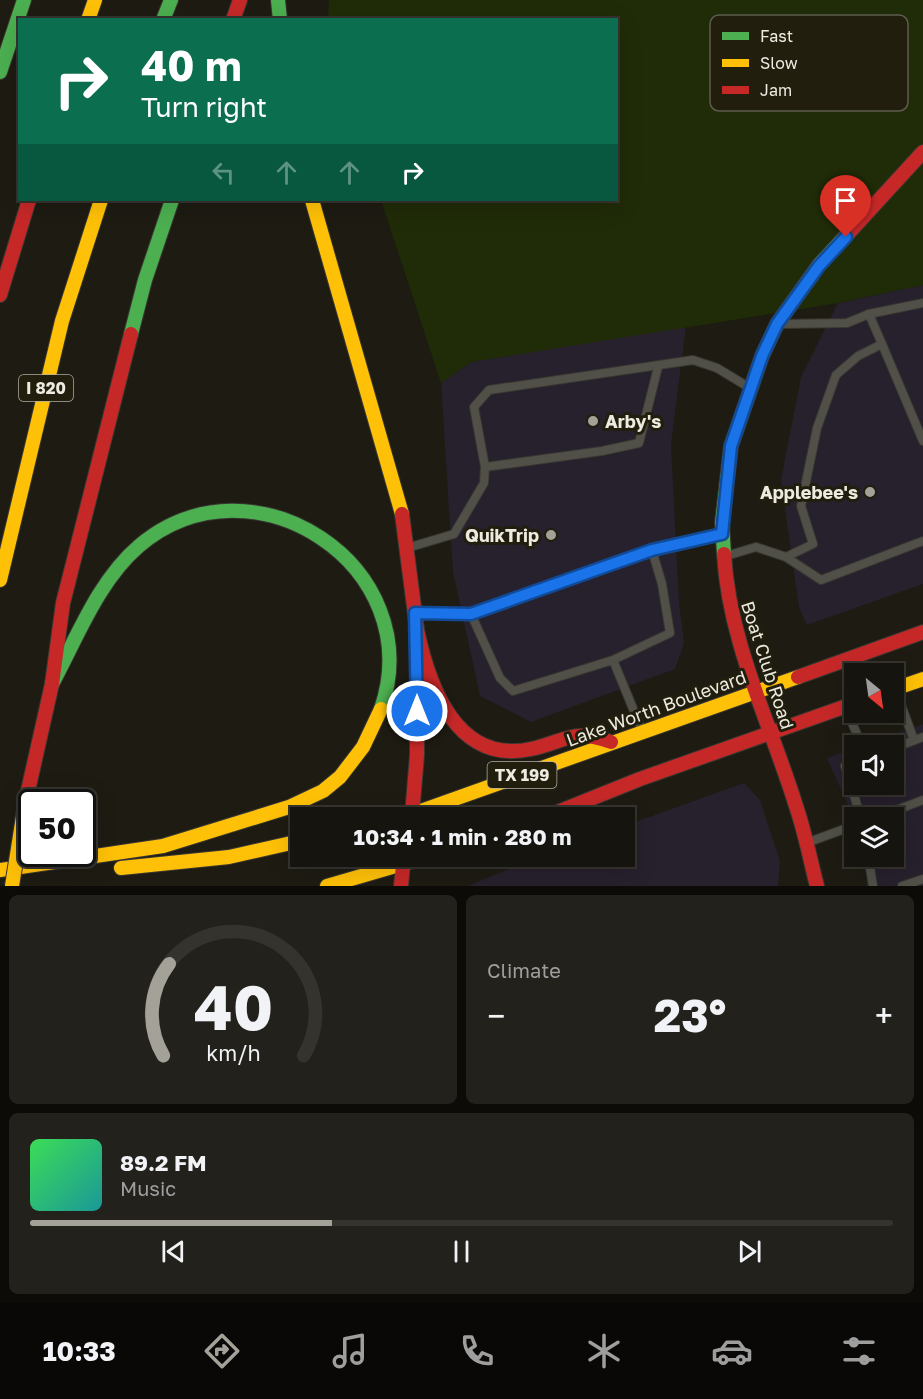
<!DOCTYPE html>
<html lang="en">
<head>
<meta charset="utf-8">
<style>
	:root { --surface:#16140e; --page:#23211c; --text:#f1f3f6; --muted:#9e9e9e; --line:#35332e; --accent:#a4a298 }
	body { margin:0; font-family:"Golos Text",sans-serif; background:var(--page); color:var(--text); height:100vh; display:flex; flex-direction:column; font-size:22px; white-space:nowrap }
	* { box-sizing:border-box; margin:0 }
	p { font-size:20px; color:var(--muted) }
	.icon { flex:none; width:33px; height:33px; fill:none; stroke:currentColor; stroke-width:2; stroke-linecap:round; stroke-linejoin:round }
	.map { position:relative; height:886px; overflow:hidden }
	.drawer { display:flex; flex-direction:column; gap:9px; padding:9px; background:#0c0b08; flex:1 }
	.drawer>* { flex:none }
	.guide { position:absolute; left:18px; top:18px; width:600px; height:183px; border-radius:0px; box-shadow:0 6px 24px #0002,0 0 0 2px var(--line); background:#0b6e4f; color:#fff; overflow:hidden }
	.needle { width:39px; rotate:151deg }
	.tools { position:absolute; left:844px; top:663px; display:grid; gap:12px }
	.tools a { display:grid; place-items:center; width:60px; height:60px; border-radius:0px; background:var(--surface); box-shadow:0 6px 24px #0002,0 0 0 2px var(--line); font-size:30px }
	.speed { position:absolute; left:18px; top:789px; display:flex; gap:12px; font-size:30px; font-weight:700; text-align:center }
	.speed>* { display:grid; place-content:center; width:78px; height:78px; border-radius:50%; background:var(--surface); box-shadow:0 6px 24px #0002,0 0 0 2px var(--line); line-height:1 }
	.speed .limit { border:3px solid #111; border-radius:9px; background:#fff; color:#111 }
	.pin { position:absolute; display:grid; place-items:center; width:51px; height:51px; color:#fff; margin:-62px -26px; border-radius:50% 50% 50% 0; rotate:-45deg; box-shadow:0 0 6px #0007 }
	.pin .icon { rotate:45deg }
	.me { position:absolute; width:66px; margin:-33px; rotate:0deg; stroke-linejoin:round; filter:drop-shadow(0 0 4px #0008) }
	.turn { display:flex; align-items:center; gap:21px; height:126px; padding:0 24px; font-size:27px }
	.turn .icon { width:78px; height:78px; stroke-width:2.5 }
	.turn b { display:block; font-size:42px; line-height:51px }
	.lanes { display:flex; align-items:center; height:57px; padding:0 24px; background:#0003; justify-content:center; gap:30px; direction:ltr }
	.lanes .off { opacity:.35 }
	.big { font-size:45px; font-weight:700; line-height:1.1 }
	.drawer .card { flex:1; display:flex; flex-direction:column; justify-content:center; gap:9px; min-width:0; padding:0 21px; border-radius:9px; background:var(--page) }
	.drawer .dial { align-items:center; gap:0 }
	.dial svg { height:156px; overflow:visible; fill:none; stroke:var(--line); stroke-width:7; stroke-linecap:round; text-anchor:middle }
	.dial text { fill:var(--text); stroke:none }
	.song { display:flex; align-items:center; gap:18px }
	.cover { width:72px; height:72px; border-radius:9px; background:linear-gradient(135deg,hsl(130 70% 55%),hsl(180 70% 35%)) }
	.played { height:6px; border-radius:3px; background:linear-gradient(90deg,var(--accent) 35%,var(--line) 35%) }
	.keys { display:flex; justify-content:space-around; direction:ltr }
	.heat { display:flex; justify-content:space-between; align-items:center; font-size:33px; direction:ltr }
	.drawer .tiles { flex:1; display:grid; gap:9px; grid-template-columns:1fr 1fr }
	.card:last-child { grid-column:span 2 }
	.trip { position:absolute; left:290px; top:807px; width:345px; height:60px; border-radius:0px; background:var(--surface); box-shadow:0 6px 24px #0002,0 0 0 2px var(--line); font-weight:700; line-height:60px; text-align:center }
	.tab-bar { display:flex; height:96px; justify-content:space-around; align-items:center; background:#090806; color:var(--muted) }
	.tab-bar .icon { width:42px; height:42px }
	.tab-bar .current { color:var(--accent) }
	.tab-bar b { font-size:27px; color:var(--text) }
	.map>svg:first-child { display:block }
	.commercial { fill:#27202d }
	.green { fill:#202b08 }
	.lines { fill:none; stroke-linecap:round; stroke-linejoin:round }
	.lane-casing { stroke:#393731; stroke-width:10 }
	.fast-casing { stroke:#393731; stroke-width:16 }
	.slow-casing { stroke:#393731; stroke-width:16 }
	.jam-casing { stroke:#393731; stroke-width:16 }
	.lane { stroke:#515048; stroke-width:8 }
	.fast { stroke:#4caf50; stroke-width:14 }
	.slow { stroke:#ffc107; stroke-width:14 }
	.jam { stroke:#c62828; stroke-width:14 }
	.slow-bridge-casing { stroke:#393731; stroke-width:16; stroke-linecap:butt }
	.slow-bridge { stroke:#ffc107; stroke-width:14 }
	.route-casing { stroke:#114b97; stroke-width:15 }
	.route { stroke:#1a73e8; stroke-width:10 }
	.poi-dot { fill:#a4a298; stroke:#211e0e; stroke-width:2 }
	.labels { text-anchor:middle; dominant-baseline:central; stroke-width:6; stroke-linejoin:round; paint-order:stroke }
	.shield { fill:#211e0e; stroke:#b0aea1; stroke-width:1.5 }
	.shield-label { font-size:16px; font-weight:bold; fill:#edebe0 }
	.poi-label { font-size:18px; font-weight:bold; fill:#edebe0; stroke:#211e0e; text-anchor:end }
	.street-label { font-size:18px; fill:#edebe0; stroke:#211e0e }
	.key { fill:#211e0e; stroke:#5e5c4d; stroke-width:1.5 }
	.key-label { font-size:16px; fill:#edebe0 }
</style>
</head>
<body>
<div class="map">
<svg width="923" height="886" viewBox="0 0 923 886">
	<rect width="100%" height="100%" fill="#1d1b12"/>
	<g class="commercial">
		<path d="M 923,285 L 923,584 L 807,625 L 799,607 L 781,480 L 801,377 L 838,303 Z"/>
		<path d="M 686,326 L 671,444 L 679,602 L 684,643 L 675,669 L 531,722 L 480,696 L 453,572 L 441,383 L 471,362 Z"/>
		<path d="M 923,724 L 923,886 L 867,886 L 867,857 L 894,856 L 894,818 L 855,818 L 855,821 L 827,758 L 855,748 L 855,784 L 894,784 L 894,746 L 861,745 Z"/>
		<path d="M 744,783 L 760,800 L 780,861 L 778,886 L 468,886 L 537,857 L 624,856 L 624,826 Z"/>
	</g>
	<path class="green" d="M 329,0 L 923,0 L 923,285 L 838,303 L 471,362 L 441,383 L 381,200 L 616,200 L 616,20 L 328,20 Z"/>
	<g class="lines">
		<g class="lane-casing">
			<g id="lane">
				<path d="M 869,314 L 923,303"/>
				<path d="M 882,344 L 923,441"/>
				<path d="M 485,467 L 602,451 L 639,443 L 658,367"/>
				<path d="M 407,548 L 454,534 L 484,483 L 485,467 L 474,407 L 489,390 L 693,360 L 717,368 L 750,388"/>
				<path d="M 652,550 L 721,535"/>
				<path d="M 726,556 L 756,547 L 786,557 L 813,544 L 801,506 L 817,428 L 836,375 L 858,356 L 882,344 L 869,314 L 847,323 L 782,324"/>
				<path d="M 786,557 L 821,580 L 923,541"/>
				<path d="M 415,613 L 471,614"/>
				<path d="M 613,660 L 513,691 L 500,678 L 471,614 L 652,550 L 662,584 L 670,633 L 613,660 L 641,728"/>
				<path d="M 897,694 L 914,740"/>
				<path d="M 847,711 L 862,746"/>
				<path d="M 894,748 L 923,737"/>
				<path d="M 855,762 L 845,766 L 861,818"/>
				<path d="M 876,818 L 923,800"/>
				<path d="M 809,842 L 855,825"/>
				<path d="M 868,856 L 873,886"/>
				<path d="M 902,886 L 923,879"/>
			</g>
		</g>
		<g class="fast-casing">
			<g id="fast">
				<path d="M 278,0 L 280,20"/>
				<path d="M 163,20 L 171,0"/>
				<path d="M 0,72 L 24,0"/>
				<path d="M 131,334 L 145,280 L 172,200"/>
				<path d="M 724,554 L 722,523 L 731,446 L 762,356 L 777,324 L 819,265 L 844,238"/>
				<path d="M 52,684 C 77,638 98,581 139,546 C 252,450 430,566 381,709"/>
			</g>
		</g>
		<g class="slow-casing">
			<g id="slow">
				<path d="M 88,20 L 95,0"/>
				<path d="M 312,200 L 402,514"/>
				<path d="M 0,580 L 62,321 L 101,200"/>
				<path d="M 894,689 L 923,679"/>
				<path d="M 401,818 L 798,677"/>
				<path d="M 121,868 L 229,857 L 300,841"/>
				<path d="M 0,870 L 163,846 L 289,807 L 323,791 L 340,777 L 363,747 L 381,709"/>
				<path d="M 327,886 L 430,856"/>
			</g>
		</g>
		<g class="jam-casing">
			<g id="jam">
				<path d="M 233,20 L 240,0"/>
				<path d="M 844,238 L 923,152"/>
				<path d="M 0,295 L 29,200"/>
				<path d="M 402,514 L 417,630 L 417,755 L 412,815"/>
				<path d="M 724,554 C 729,643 770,722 796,806 C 805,832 810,859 817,886"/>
				<path d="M 417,630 C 429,687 457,765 531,749 C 567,741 572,728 611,742"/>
				<path d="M 798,677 L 923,632"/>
				<path d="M 25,804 L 52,684 L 63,603 L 131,334"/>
				<path d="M 543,818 L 640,779 L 855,703"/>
				<path d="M 401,886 L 403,865"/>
			</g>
		</g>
		<use href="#lane" class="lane"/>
		<use href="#fast" class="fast"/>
		<use href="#slow" class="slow"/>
		<use href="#jam" class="jam"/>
		<g class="slow-bridge-casing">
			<path id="slow-bridge" d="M 12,886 L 25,804"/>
		</g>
		<use href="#slow-bridge" class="slow-bridge"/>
	</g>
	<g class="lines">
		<g class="route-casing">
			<path id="route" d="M 417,711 L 415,613 L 471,614 L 652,550 L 722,534 L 731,446 L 762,356 L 777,324 L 819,266 L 846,237"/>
		</g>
		<use href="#route" class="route"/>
	</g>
	<g class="poi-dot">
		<circle cx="593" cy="421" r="6"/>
		<circle cx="870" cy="492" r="6"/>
		<circle cx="551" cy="535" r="6"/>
	</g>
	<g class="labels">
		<g class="shield">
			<rect x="19" y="375" width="54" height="26" rx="4.5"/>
			<rect x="487.5" y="762" width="69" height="26" rx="4.5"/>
		</g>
		<g class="shield-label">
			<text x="46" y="388">I 820</text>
			<text x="522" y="775">TX 199</text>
		</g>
		<g class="poi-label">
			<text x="605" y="421" text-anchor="start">Arby's</text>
			<text x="858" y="492">Applebee's</text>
			<text x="539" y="535">QuikTrip</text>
		</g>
		<g class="street-label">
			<text transform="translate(768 665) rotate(72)">Boat Club Road</text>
			<text transform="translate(656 708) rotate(-20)">Lake Worth Boulevard</text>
		</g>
	</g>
	<rect x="710" y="15" width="198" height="96" rx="9" class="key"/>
	<rect x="722" y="32" width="27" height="8" fill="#4caf50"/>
	<rect x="722" y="59" width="27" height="8" fill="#ffc107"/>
	<rect x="722" y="86" width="27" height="8" fill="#c62828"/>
	<g class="key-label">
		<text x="760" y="42">Fast</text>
		<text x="760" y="69">Slow</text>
		<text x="760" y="96">Jam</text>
	</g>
</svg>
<div class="tools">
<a><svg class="needle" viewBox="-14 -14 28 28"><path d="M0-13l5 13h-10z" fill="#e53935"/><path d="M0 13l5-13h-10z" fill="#9e9e9e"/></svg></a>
<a><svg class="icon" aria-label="sound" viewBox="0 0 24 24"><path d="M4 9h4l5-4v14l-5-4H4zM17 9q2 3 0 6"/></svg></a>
<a><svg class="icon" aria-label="layers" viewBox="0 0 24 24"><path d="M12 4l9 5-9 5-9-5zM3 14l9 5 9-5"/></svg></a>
</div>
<div class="speed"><div class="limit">50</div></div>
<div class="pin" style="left:846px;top:237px;background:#d93025"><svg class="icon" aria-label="arrive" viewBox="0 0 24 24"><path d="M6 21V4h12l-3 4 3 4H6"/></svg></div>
<svg class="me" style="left:417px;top:711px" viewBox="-20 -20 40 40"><circle r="17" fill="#1a73e8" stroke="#fff" stroke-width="3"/><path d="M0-11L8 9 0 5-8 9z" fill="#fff"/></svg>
<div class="trip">10:34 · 1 min · 280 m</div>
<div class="guide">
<div class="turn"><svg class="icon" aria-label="right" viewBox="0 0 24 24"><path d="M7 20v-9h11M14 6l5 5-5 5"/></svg><div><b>40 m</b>Turn right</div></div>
<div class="lanes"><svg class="icon off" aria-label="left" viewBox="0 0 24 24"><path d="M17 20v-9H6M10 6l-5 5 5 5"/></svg><svg class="icon off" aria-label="ahead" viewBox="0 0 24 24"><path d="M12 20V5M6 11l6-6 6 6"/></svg><svg class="icon off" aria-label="ahead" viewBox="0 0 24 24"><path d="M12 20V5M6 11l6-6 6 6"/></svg><svg class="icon" aria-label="right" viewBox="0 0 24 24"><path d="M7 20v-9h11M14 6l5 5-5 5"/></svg></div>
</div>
</div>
<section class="drawer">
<div class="tiles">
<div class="card dial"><svg viewBox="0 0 100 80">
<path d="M14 69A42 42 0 1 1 86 69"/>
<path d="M14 69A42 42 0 0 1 17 22" stroke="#a4a298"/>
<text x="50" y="56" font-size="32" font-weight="700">40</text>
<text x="50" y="72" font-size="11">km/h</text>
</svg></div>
<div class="card"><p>Climate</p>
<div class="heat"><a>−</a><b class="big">23°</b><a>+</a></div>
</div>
<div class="card">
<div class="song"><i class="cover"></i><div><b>89.2 FM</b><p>Music</p></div></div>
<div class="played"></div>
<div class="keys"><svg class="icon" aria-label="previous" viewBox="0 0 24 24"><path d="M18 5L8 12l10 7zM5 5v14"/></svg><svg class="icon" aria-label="pause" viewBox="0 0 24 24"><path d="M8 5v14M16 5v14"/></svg><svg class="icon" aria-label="next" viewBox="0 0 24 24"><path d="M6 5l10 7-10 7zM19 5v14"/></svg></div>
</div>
</div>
</section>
<nav class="tab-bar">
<b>10:33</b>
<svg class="icon current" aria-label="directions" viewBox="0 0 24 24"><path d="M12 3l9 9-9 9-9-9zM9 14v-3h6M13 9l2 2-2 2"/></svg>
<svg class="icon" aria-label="music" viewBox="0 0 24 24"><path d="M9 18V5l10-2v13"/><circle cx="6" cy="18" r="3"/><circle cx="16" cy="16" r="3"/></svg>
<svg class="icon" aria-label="phone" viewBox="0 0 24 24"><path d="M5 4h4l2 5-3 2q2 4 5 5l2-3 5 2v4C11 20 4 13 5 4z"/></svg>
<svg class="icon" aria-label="climate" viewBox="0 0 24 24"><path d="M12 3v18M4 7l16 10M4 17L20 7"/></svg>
<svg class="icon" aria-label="car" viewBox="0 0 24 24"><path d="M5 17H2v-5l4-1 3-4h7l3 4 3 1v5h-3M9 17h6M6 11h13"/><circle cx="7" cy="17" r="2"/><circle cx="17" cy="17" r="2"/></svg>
<svg class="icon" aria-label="filters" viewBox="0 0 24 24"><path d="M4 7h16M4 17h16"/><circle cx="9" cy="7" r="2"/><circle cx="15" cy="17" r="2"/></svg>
</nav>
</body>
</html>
